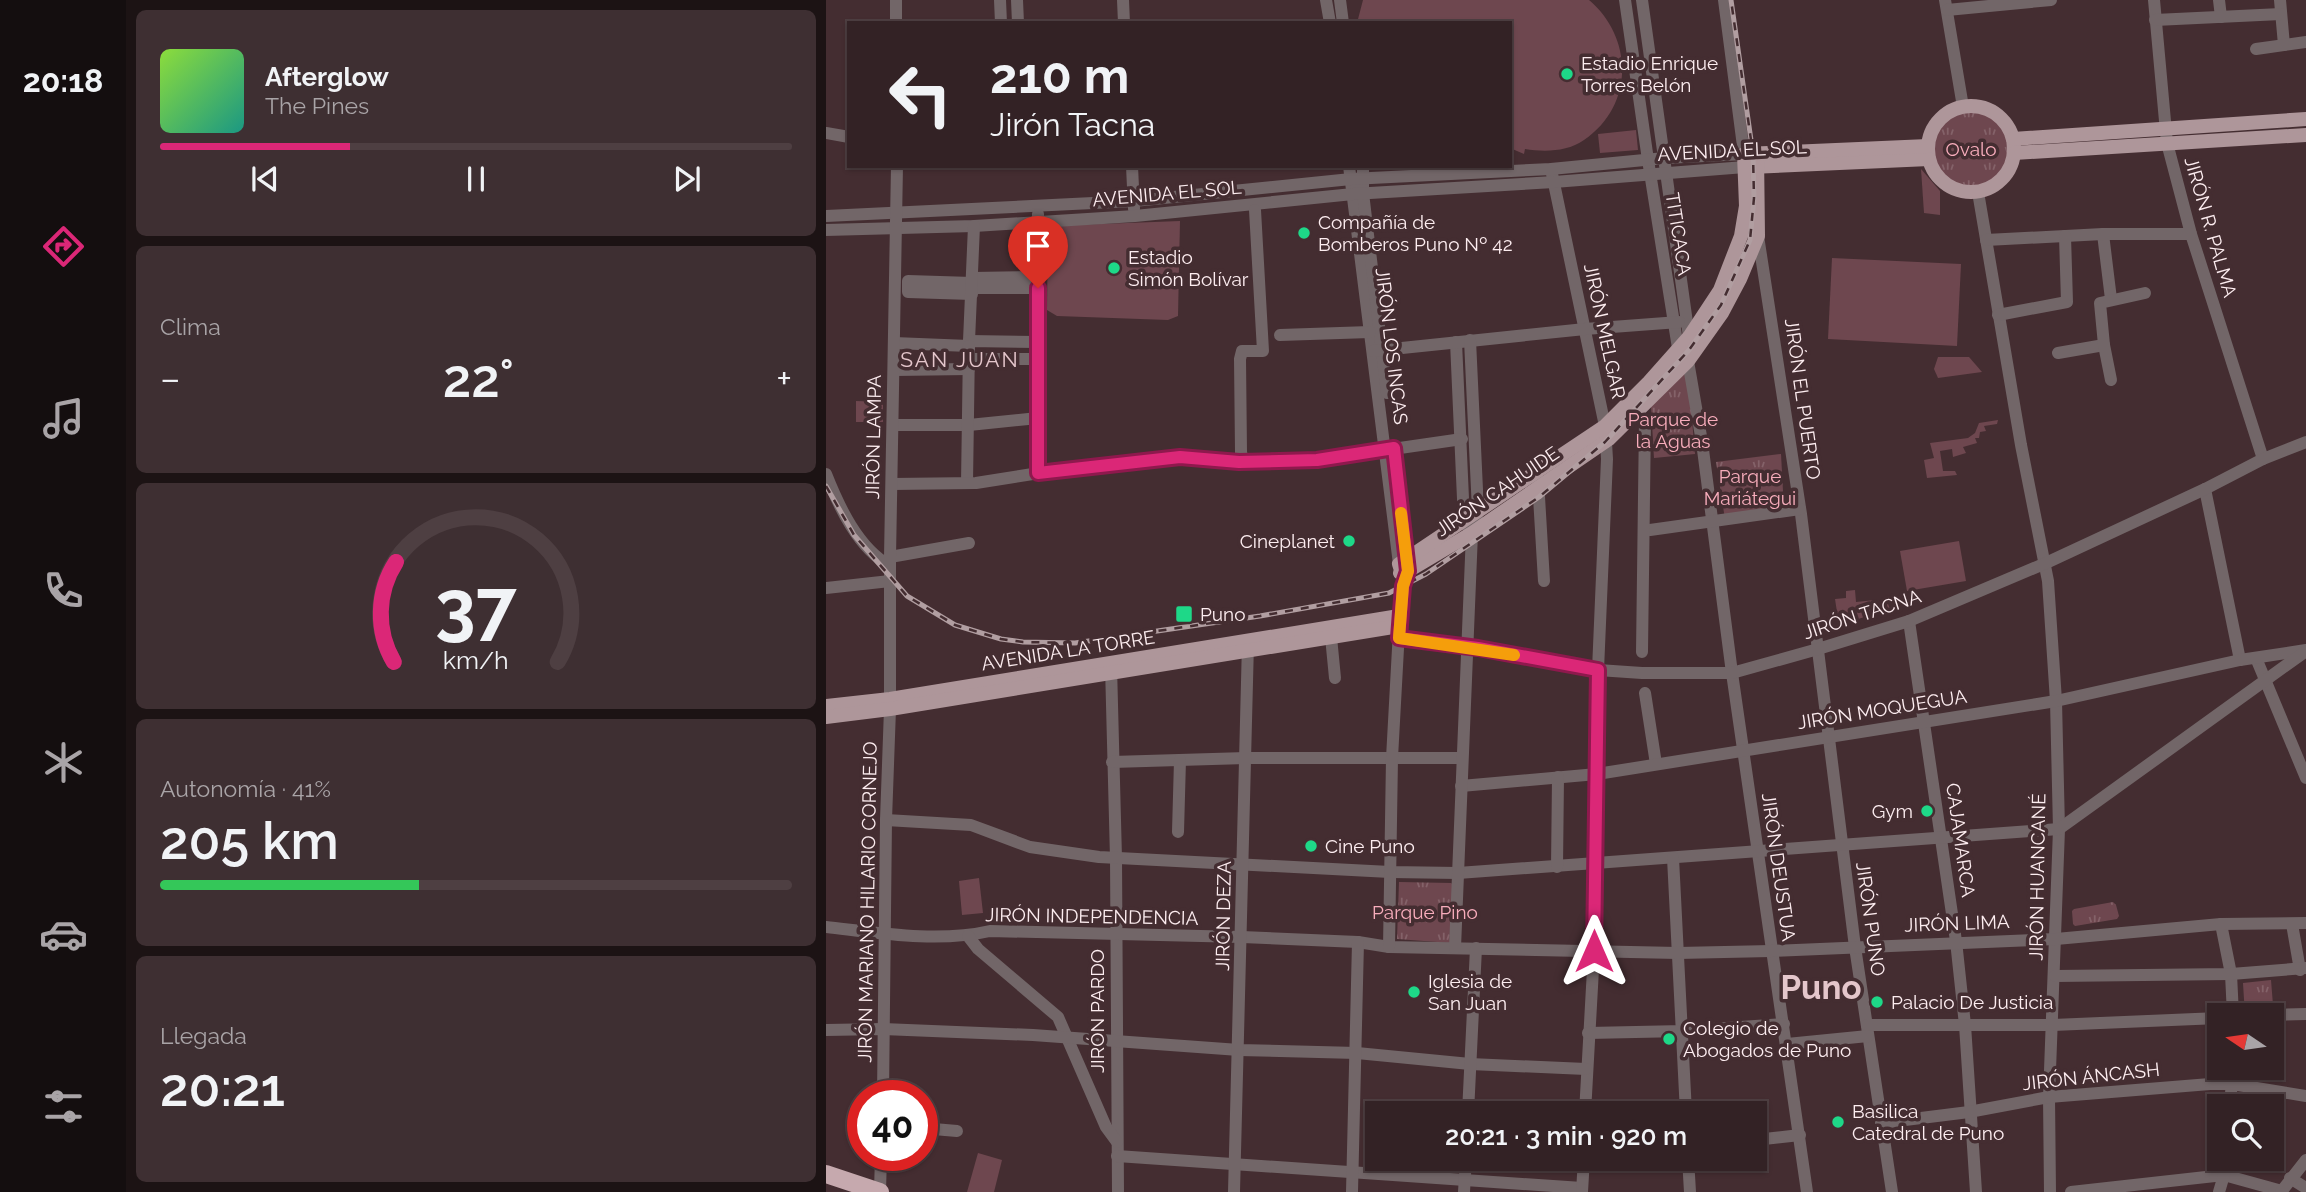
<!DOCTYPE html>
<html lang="es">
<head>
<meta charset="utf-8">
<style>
	:root { --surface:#332225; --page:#3e2f32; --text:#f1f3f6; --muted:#a9a4a7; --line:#4e3f42; --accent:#db2777 }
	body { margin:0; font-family:Raleway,sans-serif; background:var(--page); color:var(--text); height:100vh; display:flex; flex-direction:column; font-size:26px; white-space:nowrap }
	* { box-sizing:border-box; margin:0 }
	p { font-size:23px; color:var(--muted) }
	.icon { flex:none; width:38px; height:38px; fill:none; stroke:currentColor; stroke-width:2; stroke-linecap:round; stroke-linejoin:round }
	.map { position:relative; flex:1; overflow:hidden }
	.details { display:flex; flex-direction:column; gap:10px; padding:10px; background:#1c1314; width:700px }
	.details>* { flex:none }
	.banner { position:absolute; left:21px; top:21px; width:665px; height:147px; border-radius:0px; box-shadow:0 2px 5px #0004,0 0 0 2px var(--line); background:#332225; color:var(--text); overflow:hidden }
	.needle { width:46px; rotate:283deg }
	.fabs { position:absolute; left:1381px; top:1003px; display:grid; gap:14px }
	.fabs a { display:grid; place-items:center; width:77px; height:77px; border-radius:0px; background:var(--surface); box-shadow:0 2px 5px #0004,0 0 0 2px var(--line); font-size:35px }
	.speed { position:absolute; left:21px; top:1080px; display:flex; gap:14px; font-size:35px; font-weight:700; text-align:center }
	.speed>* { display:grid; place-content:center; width:91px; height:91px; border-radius:50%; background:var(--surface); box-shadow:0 2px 5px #0004,0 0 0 2px var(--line); line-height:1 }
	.speed .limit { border:10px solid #d22; background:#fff; color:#111 }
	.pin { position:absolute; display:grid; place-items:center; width:60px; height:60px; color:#fff; margin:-72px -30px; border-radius:50% 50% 50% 0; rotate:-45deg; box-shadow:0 0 7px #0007 }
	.pin .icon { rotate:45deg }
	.me { position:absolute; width:77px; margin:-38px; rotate:0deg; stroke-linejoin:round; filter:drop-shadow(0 0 5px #0008) }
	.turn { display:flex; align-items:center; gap:24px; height:147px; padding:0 28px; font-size:32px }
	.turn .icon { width:91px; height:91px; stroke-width:2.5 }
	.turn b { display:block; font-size:49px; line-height:60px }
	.big { font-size:52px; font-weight:600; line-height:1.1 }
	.details .widget { flex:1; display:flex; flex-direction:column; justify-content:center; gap:10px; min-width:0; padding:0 24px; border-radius:10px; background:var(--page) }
	.details .dial { align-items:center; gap:0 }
	.dial svg { height:182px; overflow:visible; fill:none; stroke:var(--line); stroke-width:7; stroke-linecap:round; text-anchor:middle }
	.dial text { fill:var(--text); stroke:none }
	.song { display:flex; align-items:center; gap:21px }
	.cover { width:84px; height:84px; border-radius:10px; background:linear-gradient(135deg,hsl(90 70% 55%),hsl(170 70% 35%)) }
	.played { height:7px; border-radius:4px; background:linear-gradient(90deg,var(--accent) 30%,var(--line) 30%) }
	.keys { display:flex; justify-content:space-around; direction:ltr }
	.heat { display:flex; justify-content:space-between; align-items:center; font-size:38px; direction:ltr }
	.charge { height:10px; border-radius:5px; background:linear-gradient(90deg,#34c759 41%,var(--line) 0) }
	.trip { position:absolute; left:539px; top:1101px; width:402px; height:70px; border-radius:0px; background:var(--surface); box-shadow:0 2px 5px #0004,0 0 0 2px var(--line); font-weight:600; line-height:70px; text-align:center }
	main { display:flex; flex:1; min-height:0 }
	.menu { display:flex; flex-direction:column; width:126px; justify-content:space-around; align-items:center; background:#140e0f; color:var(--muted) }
	.menu .icon { width:49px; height:49px }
	.menu .selected { color:var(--accent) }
	.menu b { font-size:32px; color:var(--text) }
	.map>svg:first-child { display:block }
	.grass { fill:#6e474f }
	.park { fill:url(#park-tufts) }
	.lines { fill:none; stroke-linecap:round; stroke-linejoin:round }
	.minor { stroke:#726668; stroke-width:12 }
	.major { stroke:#ae969a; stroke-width:14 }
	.highway { stroke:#c6a9ae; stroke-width:18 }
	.rail-casing { stroke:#b19ea1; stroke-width:5 }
	.rail { stroke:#442d31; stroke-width:2.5; stroke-dasharray:8; stroke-linecap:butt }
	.route-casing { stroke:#8e194d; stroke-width:18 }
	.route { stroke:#db2777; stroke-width:12 }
	.slow { stroke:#f59e0b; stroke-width:12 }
	.poi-dot { fill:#1ed888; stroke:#442d31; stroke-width:2.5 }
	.labels { text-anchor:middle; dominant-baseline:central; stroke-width:7; stroke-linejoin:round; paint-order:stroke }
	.poi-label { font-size:19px; fill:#fdedf0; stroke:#442d31; text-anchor:start }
	.park-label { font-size:19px; fill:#f8adbc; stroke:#442d31 }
	.street-label { font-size:19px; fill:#fdedf0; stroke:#442d31 }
	.neighbourhood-label { font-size:21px; letter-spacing:2px; fill:#e4c6cb; stroke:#442d31 }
	.town-label { font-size:33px; font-weight:bold; fill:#e4c6cb; stroke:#442d31 }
</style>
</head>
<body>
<main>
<nav class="menu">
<b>20:18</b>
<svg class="icon selected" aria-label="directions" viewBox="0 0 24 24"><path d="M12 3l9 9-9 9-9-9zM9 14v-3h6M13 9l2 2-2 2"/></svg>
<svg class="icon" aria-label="music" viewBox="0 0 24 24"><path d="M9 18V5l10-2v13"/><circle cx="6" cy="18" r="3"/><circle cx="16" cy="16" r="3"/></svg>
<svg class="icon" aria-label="phone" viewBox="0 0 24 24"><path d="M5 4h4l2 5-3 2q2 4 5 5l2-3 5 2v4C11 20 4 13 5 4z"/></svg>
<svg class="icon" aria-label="climate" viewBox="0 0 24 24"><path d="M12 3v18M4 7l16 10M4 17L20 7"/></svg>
<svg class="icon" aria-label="car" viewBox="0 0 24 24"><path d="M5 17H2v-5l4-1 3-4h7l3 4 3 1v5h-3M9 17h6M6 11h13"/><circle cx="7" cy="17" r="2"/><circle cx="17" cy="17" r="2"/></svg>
<svg class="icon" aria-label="filters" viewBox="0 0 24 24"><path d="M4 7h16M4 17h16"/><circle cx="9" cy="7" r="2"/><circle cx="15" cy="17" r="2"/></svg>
</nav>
<section class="details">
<div class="widget">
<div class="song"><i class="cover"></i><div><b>Afterglow</b><p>The Pines</p></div></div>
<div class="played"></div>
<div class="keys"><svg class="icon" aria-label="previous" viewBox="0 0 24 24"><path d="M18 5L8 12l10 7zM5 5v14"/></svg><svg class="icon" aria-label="pause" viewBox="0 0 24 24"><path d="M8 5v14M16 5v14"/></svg><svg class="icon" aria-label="next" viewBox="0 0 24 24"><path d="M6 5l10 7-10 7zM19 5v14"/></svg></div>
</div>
<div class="widget"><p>Clima</p>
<div class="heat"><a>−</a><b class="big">22°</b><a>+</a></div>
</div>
<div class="widget dial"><svg viewBox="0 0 100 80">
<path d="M14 69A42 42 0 1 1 86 69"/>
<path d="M14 69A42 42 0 0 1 15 25" stroke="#db2777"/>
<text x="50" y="56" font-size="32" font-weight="700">37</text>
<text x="50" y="72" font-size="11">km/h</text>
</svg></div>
<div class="widget"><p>Autonomía · 41%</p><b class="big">205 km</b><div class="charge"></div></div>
<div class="widget"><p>Llegada</p><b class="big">20:21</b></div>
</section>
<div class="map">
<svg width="1480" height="1192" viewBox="0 0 1480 1192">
	<defs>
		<pattern id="park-tufts" width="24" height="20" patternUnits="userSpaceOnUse" patternTransform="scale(1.75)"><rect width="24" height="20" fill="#6e474f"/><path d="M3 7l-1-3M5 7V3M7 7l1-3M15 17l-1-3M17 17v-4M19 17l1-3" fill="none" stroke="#846269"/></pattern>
	</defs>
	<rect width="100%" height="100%" fill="#442d31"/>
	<g class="grass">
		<path d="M 537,0 L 763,0 C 808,38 808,106 758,140 C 741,152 718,152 699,149 L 698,154 L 684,148 L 684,23 L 531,23 Z"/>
		<path d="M 810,130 L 812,150 L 774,153 L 772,134 Z"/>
		<path d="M 1095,169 L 1114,191 L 1114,215 L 1098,213 Z"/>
		<path d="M 354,221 L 352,316 L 342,320 L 231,316 L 221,310 L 222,226 Z"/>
		<path d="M 1006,258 L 1135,264 L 1131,346 L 1002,339 Z"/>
		<path d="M 1112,357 L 1143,357 L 1156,372 L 1112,378 L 1108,369 Z"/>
		<path d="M 30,401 L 57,402 L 57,422 L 30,422 Z"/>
		<path d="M 1172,420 L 1171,424 L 1158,426 L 1160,431 L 1154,432 L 1153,438 L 1149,438 L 1151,443 L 1137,447 L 1140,453 L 1127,457 L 1126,449 L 1114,451 L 1117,471 L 1129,471 L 1131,475 L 1101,478 L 1098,460 L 1108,458 L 1104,443 L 1142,438 L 1149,433 L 1153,423 Z"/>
		<path d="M 1133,541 L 1140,581 L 1081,591 L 1074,551 Z"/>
		<path d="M 1029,590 L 1030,602 L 1049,600 L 1050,606 L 1062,604 L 1064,609 L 1013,625 L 1009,599 L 1020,598 L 1020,591 Z"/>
		<path d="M 153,878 L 157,913 L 136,915 L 133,881 Z"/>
		<path d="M 152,1153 L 176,1160 L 168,1192 L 141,1192 Z"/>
	</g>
	<g class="park">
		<circle cx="1145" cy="149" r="38"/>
		<path d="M 861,364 L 869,454 L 828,458 L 825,406 Z"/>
		<path d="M 955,454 L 958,510 L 899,519 L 890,462 Z"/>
		<path d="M 573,882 L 625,883 L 628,885 L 625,943 L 571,939 Z"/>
		<path d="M 1287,902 L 1290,905 L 1293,916 L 1291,919 L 1249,926 L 1247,924 L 1246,911 L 1248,909 Z"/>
		<path d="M 1445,980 L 1448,1018 L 1446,1015 L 1419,1015 L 1417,983 Z"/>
	</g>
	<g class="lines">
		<g class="minor">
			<path d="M 174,0 L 175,23"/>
			<path d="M 191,0 L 192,23"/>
			<path d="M 297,0 L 298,23"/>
			<path d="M 500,0 L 504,23"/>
			<path d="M 514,0 L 517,23"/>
			<path d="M 799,0 L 822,160 L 852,348 L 855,353"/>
			<path d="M 816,0 L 863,337 L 862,361 L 876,442 L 906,673 L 981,1192"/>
			<path d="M 1119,0 L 1137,107"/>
			<path d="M 1328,0 L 1341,143 L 1365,234 L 1437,459"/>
			<path d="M 1393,0 L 1395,17"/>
			<path d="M 1454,0 L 1458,45"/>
			<path d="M 1121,10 L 1225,0"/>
			<path d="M 1329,20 L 1455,14"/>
			<path d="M 70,23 L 70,0"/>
			<path d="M 1430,49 L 1480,42"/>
			<path d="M 0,133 L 23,137"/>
			<path d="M 306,166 L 308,209"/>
			<path d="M 523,166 L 573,564"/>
			<path d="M 537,166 L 537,193 L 561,393"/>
			<path d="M 725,169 L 779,426 L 781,459 L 772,670 L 768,951 L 759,1113"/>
			<path d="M 1152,192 L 1195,445 L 1222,581 L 1230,701 L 1233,829 L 1223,1097 L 1224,1192"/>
			<path d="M 212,214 L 213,473"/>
			<path d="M 0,216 L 308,201 L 525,179 L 725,169 L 839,158 L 918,154 L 898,0"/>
			<path d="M 0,230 L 148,226 L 309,216 L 527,194 L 728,182 L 919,167"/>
			<path d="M 1277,234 L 1285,299"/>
			<path d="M 932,236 L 975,514 L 1029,947 L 1066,1192"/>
			<path d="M 1160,240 L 1277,234 L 1365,234"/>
			<path d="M 146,278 L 212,277"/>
			<path d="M 146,288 L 212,288"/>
			<path d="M 146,294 L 82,292 L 82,281 L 146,283"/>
			<path d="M 1172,315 L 1241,302 L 1239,236"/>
			<path d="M 454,335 L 544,332"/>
			<path d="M 143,341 L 148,226"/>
			<path d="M 630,342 L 638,521 L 641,526"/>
			<path d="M 68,343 L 143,346 L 143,341 L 212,342"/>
			<path d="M 547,351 L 759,329 L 853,322"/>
			<path d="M 1232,353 L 1278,345"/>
			<path d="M 143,359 L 212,359"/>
			<path d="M 68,370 L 143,369"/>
			<path d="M 1285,380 L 1278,345 L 1274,303 L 1319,293"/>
			<path d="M 67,425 L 143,425 L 212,418"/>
			<path d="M 417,462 L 415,452 L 414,359 L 416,351 L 437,351 L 429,210"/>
			<path d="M 0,474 C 13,507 32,548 64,566"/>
			<path d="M 712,480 L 718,581"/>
			<path d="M 141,483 L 143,346"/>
			<path d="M 66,484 L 150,483 L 213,473 L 354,457 L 413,462 L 491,460 L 636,439"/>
			<path d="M 1379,489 L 1414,660"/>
			<path d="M 824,530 L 974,509"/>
			<path d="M 64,557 L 143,543"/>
			<path d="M 0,588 L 64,581"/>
			<path d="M 1083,621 L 1130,941 L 1139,1025 L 1150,1192"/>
			<path d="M 505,637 L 509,678"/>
			<path d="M 573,638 L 652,648 L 772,670 L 816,673 L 906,673 L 992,649 L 1083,621 L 1220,563 L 1379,489 L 1437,459 L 1480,442"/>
			<path d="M 816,652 L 819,420"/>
			<path d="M 1430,658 L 1480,778"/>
			<path d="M 285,666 L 290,858 L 292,1192"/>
			<path d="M 819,693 L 830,764"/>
			<path d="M 286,762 L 420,758 L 636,758"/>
			<path d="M 635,786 L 771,774 L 1230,701 L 1414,660 L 1480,650"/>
			<path d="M 60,820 L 145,825 L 204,847 L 273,857 L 564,872 L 632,873 L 1233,829 L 1480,651"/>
			<path d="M 352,832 L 354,760"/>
			<path d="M 847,858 L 860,1113"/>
			<path d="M 731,867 L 732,777"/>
			<path d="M 1395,924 L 1405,974 L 1407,1015"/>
			<path d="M 1466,924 L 1474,970"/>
			<path d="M 0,927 C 53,933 112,943 164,931 L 416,937 L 532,942 L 563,947 L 852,953 L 945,951 L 1230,939 L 1395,924 L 1480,923"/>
			<path d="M 142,936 L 152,949 L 232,1017 L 280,1127 L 291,1142"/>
			<path d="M 563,947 L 566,758 L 573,630"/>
			<path d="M 629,948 L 646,533 L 652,511 L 644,340"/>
			<path d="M 1229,976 L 1405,974 L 1480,968"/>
			<path d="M 1446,1015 L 1480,1014"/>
			<path d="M 1041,1025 L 1227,1025 L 1393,1018"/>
			<path d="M 0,1030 L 57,1029 L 207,1035 L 413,1050 L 531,1053 L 644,1064 L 760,1069"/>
			<path d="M 762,1033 L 857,1031 L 958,1024"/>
			<path d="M 961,1044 L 1042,1036"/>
			<path d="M 57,1096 L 60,820 L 64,709 L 64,557 L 71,166"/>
			<path d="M 1404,1106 L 1407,1068"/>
			<path d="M 642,1113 L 650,948"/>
			<path d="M 1055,1123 L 1143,1112 L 1223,1097 L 1384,1084 L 1406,1084 L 1480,1096"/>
			<path d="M 96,1128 L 131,1131"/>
			<path d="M 929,1140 L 974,1135"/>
			<path d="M 291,1156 L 756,1188"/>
			<path d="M 862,1158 L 864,1192"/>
			<path d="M 758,1161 L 777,1158"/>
			<path d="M 1464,1178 L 1480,1188"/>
			<path d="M 54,1192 L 55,1155"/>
			<path d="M 408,1192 L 422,643"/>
			<path d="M 526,1192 L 532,942"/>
			<path d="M 638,1192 L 640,1158"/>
			<path d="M 756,1192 L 758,1158"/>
			<path d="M 1245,1192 L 1398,1175 L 1456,1191"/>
			<path d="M 1393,1192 L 1398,1175 L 1400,1158"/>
			<path d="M 1455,1192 L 1480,1160"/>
		</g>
		<g class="major">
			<circle cx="1145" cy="149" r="43"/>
			<path d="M 1187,139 L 1480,119"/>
			<path d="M 1188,153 L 1480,135"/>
			<path d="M 924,167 L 1103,159"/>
			<path d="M 574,573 L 582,571 L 646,533 L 783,439 L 862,361 L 896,313 L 914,279 L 932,236 L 931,153"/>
			<path d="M 578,579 L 573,564 L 779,426 L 823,382 L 863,337 L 894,290 L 915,236 L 920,206 L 918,154 L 1102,146"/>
			<path d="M 0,706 L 64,699 L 573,616"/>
			<path d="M 0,717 L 64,709 L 573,626 L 577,587 L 582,572"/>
		</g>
		<path class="highway" d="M 0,1174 L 54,1192"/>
		<g class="rail-casing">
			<path id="rail" d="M 0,486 L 28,535 L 81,596 L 129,625 L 175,639 L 197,642 L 249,643 L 434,616 L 563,593 L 600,574 L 713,497 L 779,442 L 863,350 L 895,305 L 924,240 L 928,198 L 927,154 L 905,0"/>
		</g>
		<use href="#rail" class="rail"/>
	</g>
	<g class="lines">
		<g class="route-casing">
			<path id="route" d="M 212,288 L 212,473 L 354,457 L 413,462 L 491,460 L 568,448 L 582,571 L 577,586 L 573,638 L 652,648 L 772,670 L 768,951"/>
		</g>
		<use href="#route" class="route"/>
		<path class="slow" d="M 575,513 L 582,571 L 577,586 L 573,638 L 688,655"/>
	</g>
	<g class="poi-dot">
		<circle cx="741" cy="74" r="7"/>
		<circle cx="478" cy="233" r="7"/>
		<circle cx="288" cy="268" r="7"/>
		<circle cx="523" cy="541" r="7"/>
		<rect x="349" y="605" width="18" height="18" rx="3.5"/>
		<circle cx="1101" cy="811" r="7"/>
		<circle cx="485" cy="846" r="7"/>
		<circle cx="588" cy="992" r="7"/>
		<circle cx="1051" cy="1002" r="7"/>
		<circle cx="843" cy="1039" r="7"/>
		<circle cx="1012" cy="1122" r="7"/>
	</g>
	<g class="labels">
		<g class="poi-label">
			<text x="755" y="63">Estadio Enrique<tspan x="755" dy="22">Torres Belón</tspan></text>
			<text x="492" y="222">Compañía de<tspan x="492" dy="22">Bomberos Puno Nº 42</tspan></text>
			<text x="302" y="257">Estadio<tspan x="302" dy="22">Simón Bolívar</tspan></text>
			<text x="509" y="541" text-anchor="end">Cineplanet</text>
			<text x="374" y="614">Puno</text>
			<text x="1087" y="811" text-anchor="end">Gym</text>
			<text x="499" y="846">Cine Puno</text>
			<text x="602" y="981">Iglesia de<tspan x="602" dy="22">San Juan</tspan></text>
			<text x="1065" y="1002">Palacio De Justicia</text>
			<text x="857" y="1028">Colegio de<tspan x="857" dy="22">Abogados de Puno</tspan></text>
			<text x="1026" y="1111">Basilica<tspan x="1026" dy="22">Catedral de Puno</tspan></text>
		</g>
		<g class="park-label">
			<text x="1145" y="149">Ovalo</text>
			<text x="847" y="419">Parque de<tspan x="847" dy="22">la Aguas</tspan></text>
			<text x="924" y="476">Parque<tspan x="924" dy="22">Mariátegui</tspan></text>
			<text x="599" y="912">Parque Pino</text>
		</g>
		<g class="street-label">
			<text transform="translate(906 150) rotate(-3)">AVENIDA EL SOL</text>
			<text transform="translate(341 193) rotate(-5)">AVENIDA EL SOL</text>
			<text transform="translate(1385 227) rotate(74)">JIRÓN R. PALMA</text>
			<text transform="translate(853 234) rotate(81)">TITICACA</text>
			<text transform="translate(779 331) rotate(78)">JIRÓN MELGAR</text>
			<text transform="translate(566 346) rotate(83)">JIRÓN LOS INCAS</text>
			<text transform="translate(977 399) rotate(82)">JIRÓN EL PUERTO</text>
			<text transform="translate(47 437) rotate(-89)">JIRÓN LAMPA</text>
			<text transform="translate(671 491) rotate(-34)">JIRÓN CAHUIDE</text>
			<text transform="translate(1036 614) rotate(-18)">JIRÓN TACNA</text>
			<text transform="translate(242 650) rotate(-9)">AVENIDA LA TORRE</text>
			<text transform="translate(1056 709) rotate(-9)">JIRÓN MOQUEGUA</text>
			<text transform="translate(1135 840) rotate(82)">CAJAMARCA</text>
			<text transform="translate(953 867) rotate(82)">JIRÓN DEUSTUA</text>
			<text transform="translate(1211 877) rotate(-89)">JIRÓN HUANCANÉ</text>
			<text transform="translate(41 902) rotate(-89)">JIRÓN MARIANO HILARIO CORNEJO</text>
			<text transform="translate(266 916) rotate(1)">JIRÓN INDEPENDENCIA</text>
			<text transform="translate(397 916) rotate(-89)">JIRÓN DEZA</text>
			<text transform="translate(1045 919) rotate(82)">JIRÓN PUNO</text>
			<text transform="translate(1131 923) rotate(-2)">JIRÓN LIMA</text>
			<text transform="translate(271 1011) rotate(-90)">JIRÓN PARDO</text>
			<text transform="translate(1265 1076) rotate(-6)">JIRÓN ÁNCASH</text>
		</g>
		<g class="neighbourhood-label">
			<text x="134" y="359">SAN JUAN</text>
		</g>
		<g class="town-label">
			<text x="995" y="987">Puno</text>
		</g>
	</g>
</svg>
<div class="fabs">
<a><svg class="needle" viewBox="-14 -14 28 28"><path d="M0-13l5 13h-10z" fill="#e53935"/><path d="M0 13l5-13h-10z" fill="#a9a4a7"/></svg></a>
<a><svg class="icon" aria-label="search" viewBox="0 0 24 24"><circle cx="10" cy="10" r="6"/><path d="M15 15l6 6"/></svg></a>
</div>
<div class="speed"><div class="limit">40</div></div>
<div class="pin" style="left:212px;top:288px;background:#d93025"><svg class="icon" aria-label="arrive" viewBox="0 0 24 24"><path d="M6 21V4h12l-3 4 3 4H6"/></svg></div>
<svg class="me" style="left:768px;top:951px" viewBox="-20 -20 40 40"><path d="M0-17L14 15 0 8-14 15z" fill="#db2777" stroke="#fff" stroke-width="4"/></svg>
<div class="trip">20:21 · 3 min · 920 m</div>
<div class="banner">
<div class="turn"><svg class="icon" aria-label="left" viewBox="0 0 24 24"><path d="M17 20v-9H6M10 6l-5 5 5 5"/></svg><div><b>210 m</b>Jirón Tacna</div></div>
</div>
</div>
</main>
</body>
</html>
